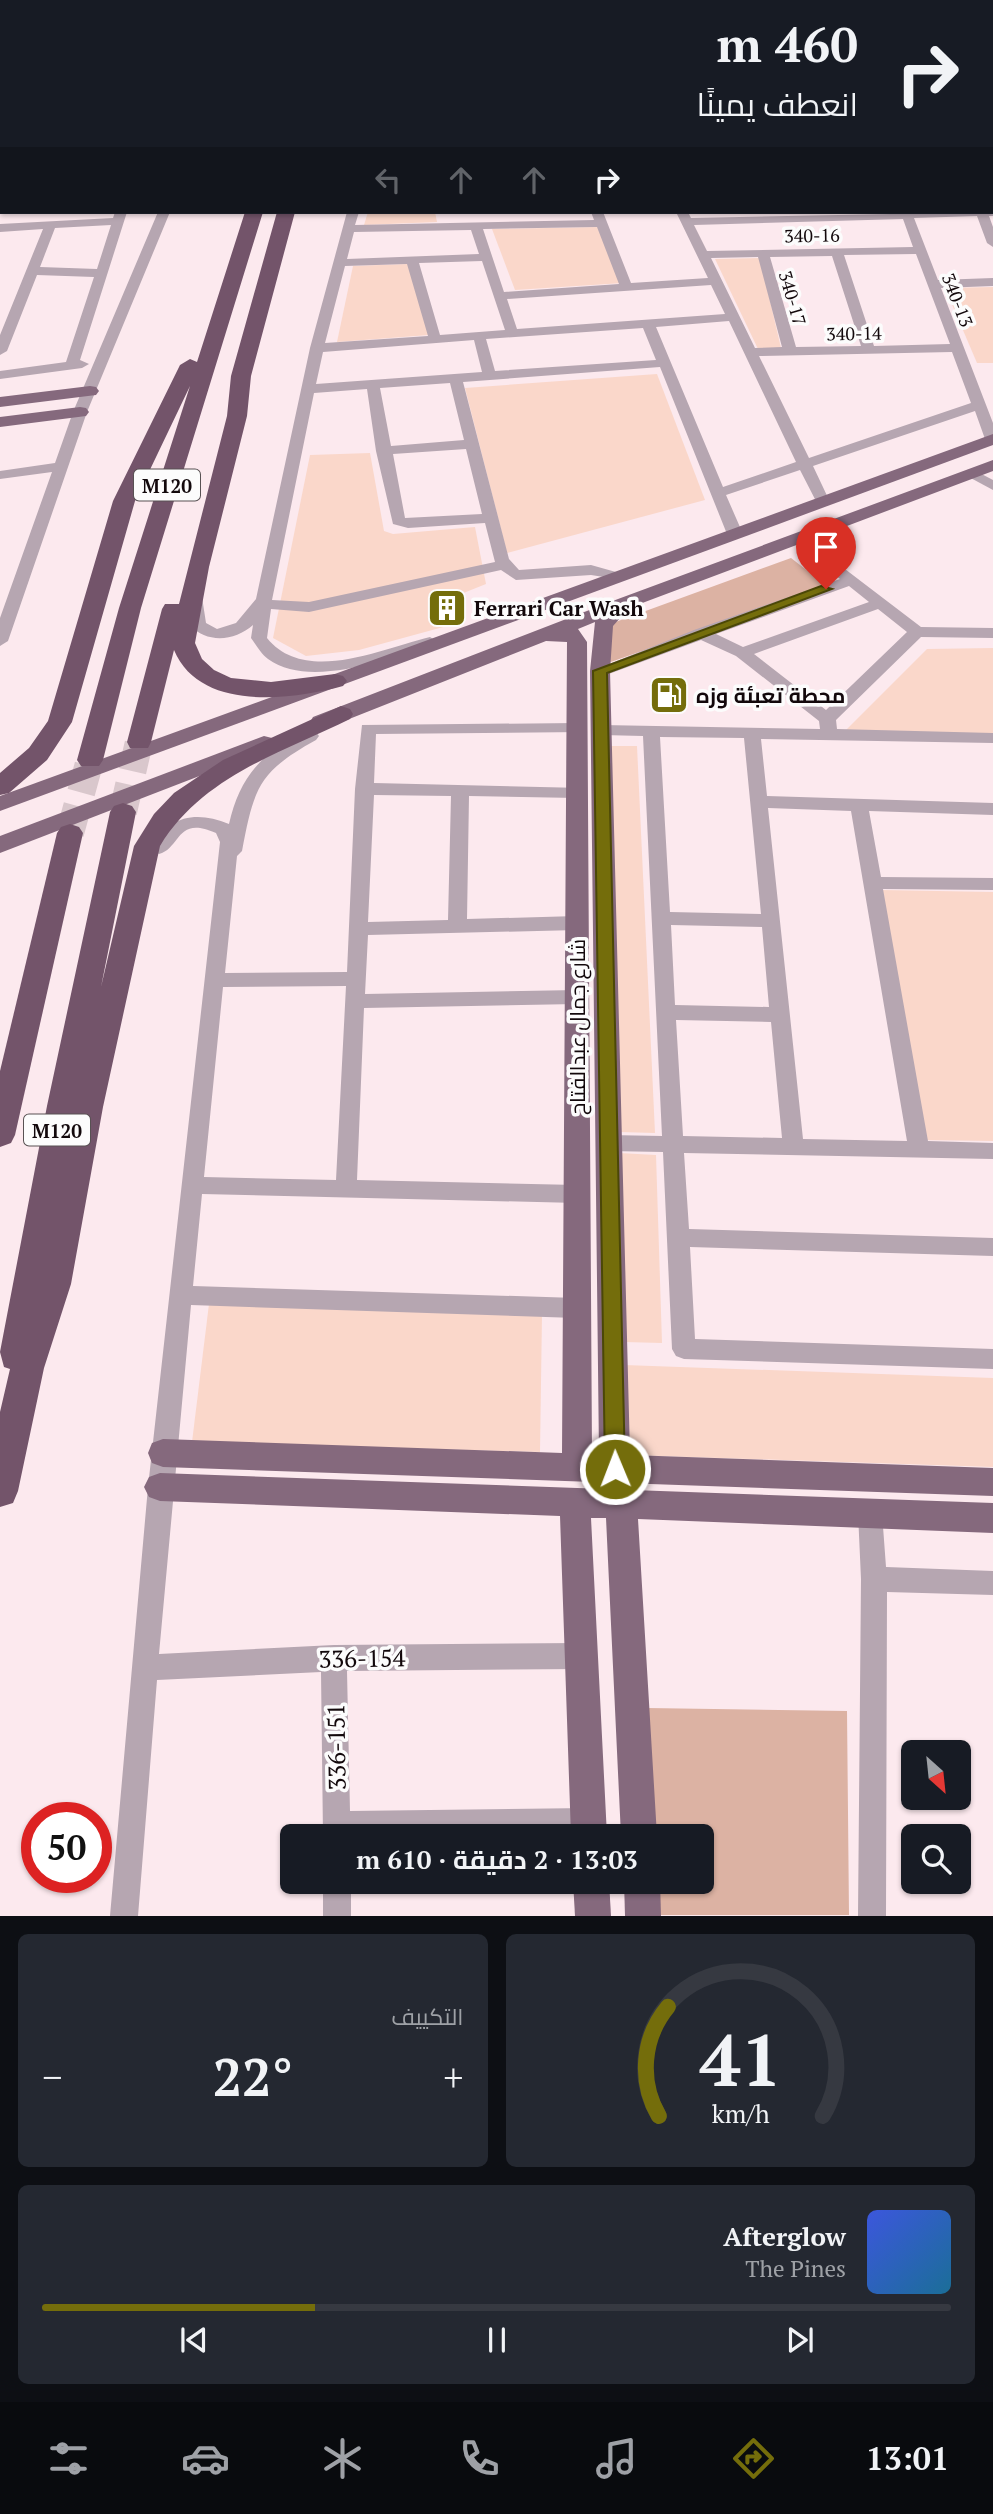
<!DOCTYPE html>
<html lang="ar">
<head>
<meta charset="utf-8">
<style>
	:root { --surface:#171b24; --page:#242831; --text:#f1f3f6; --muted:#9ea1a6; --line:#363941; --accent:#746d0b }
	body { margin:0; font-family:"PT Serif",Cairo,serif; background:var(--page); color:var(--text); direction:rtl; height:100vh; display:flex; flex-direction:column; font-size:26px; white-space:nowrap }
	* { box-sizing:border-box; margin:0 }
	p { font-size:23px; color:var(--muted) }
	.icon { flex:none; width:38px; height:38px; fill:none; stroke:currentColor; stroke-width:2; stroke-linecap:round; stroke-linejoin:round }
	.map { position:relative; height:1916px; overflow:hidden; direction:ltr }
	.details { display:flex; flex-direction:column; gap:18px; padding:18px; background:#0d0f14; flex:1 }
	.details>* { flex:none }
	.banner { position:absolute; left:0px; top:0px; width:994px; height:214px; box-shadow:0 2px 5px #0004; direction:rtl; background:#171b24; color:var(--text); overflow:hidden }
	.needle { width:46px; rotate:153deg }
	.fabs { position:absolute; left:901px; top:1740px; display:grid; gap:14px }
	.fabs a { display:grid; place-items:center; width:70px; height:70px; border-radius:10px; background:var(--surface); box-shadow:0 2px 5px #0004; font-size:35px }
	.speed { position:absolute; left:21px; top:1802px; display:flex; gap:14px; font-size:35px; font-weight:700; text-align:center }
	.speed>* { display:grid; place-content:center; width:91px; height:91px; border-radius:50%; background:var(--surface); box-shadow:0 2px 5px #0004; line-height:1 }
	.speed .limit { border:10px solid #d22; background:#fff; color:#111 }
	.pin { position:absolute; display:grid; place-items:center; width:60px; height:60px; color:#fff; margin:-72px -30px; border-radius:50% 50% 50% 0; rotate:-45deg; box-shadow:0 0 7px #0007 }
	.pin .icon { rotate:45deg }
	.me { position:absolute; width:77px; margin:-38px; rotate:359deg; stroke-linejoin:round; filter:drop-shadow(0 0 5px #0008) }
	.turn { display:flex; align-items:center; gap:24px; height:147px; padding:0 21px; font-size:32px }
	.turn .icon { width:91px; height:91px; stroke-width:2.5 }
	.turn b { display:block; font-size:49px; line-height:60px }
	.lanes { display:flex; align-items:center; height:66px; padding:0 21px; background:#0003; justify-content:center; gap:35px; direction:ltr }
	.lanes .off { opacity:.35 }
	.big { font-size:52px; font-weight:700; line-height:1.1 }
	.details .card { flex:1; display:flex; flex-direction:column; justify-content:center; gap:10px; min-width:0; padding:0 24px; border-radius:10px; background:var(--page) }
	.details .dial { align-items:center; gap:0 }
	.dial svg { height:182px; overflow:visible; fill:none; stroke:var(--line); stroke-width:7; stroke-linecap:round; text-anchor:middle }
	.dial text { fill:var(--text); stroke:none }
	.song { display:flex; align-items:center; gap:21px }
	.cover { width:84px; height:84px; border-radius:10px; background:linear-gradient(135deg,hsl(230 70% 55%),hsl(200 70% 35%)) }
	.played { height:7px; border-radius:4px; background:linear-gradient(90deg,var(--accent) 30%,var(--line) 30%) }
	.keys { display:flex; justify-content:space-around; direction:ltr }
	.heat { display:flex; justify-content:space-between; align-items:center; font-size:38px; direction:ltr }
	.details .tiles { flex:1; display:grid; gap:18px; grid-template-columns:1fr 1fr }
	.card:last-child { grid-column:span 2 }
	.trip { position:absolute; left:280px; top:1824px; width:434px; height:70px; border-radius:10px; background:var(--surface); box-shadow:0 2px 5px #0004; font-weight:700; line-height:70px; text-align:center; direction:rtl }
	.tab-bar { display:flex; height:112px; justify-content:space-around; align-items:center; background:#090b0e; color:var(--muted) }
	.tab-bar .icon { width:49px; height:49px }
	.tab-bar .selected { color:var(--accent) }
	.tab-bar b { font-size:32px; color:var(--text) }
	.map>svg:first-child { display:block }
	.green { fill:#fad7ca }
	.forest { fill:#dcb2a3 }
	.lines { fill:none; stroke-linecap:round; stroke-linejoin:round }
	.highway-tunnel { stroke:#d9c7cc; stroke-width:28; stroke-dasharray:28 14; stroke-linecap:butt }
	.minor { fill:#b6a6b1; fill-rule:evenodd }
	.major { fill:#85697d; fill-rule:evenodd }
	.highway { fill:#73546a; fill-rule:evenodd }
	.route { fill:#746d0b; stroke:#4b4707; stroke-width:2 }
	.labels { text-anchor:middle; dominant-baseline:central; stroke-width:7; stroke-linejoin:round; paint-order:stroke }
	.far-street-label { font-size:18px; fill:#12080b; stroke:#fcfcfc }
	.shield { fill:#fcfcfc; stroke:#585153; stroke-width:2 }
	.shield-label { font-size:19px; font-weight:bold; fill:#12080b }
	.poi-label { font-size:21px; font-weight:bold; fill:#12080b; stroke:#fcfcfc; text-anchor:start }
	.street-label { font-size:21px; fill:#12080b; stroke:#fcfcfc }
	.near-street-label { font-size:24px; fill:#12080b; stroke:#fcfcfc }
</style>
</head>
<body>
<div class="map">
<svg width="993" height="1916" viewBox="0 0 993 1916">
	<rect width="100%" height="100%" fill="#fce9ee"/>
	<g class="green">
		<path d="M 368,212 L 435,212 L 437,222 L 364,225 Z"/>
		<path d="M 600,227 L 623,283 L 515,290 L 492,229 Z"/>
		<path d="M 760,258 L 781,348 L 758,349 L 715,259 Z"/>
		<path d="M 408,264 L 429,335 L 337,342 L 353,266 Z"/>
		<path d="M 993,287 L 993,363 L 977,363 L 945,288 Z"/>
		<path d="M 657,374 L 705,500 L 507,553 L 465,388 Z"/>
		<path d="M 370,453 L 384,531 L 393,534 L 475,527 L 486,584 L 436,604 L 450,623 L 447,626 L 359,650 L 306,656 L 273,638 L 310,455 Z"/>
		<path d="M 993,648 L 993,734 L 846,730 L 927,649 Z"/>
		<path d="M 611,746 L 637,746 L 655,1133 L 619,1132 Z"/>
		<path d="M 881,890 L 993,892 L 993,1141 L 922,1140 Z"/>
		<path d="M 619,1153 L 656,1155 L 662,1343 L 624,1342 Z"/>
		<path d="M 209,1304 L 542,1314 L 540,1452 L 192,1442 Z"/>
		<path d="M 624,1365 L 993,1378 L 993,1467 L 630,1455 Z"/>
	</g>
	<g class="forest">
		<path d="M 791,558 L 827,586 L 605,664 L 610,624 Z"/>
		<path d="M 647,1708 L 847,1711 L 849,1915 L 660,1915 L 658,1881 L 702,1881 L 702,1836 L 655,1836 Z"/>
	</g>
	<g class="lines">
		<g class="highway-tunnel">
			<path d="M 123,812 L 139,742"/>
			<path d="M 70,833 L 90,760"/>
		</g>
		<g class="minor">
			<path d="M 139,0 L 149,0 L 138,2 Z"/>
			<path d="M 188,0 L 230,0 L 232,2 L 189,2 Z"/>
			<path d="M 246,0 L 259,0 L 244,2 Z"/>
			<path d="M 270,0 L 280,0 L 269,2 Z"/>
			<path d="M 430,0 L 440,0 L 429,2 Z"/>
			<path d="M 482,0 L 492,0 L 481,2 Z"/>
			<path d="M 548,0 L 558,0 L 547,2 Z"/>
			<path d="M 606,0 L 616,0 L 605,2 Z"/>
			<path d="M 733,0 L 743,0 L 732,2 Z"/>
			<path d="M 815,0 L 835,0 L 837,2 L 816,2 Z"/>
			<path d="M 854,0 L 874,0 L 876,2 L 855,2 Z"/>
			<path d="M 977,0 L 987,0 L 976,2 Z"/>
			<rect x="0" y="18" width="2" height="6"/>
			<rect x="992" y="22" width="1" height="6"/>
			<rect x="992" y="47" width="1" height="6"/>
			<path d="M 0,53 L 2,53 L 0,62 Z"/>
			<rect x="0" y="111" width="2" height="6"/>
			<rect x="992" y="116" width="1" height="6"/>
			<rect x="0" y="136" width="2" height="6"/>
			<rect x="992" y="143" width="1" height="6"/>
			<rect x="0" y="165" width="2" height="6"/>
			<rect x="992" y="175" width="1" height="6"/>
			<rect x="0" y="195" width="2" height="8"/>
			<path d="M 993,208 L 993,216 L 989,216 L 993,227 L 993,247 L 987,243 L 977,216 L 914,218 L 938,280 L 993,278 L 993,286 L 941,288 L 993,423 L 993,443 L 985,439 L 975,411 L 813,466 L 830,502 L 828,505 L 818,505 L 800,470 L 726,495 L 743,534 L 735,539 L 727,534 L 660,367 L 463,382 L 509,559 L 519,570 L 591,565 L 623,574 L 623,580 L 591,575 L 516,580 L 501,570 L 309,612 L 271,609 L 267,638 C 305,685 381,649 430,637 L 438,642 L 436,645 C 390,657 311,690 268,659 C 261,654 256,645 251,638 L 253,625 C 235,641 207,644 190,625 L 190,597 L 202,597 L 206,623 L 217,629 L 236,623 L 256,599 L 310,348 L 347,212 L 359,212 L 355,225 L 594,220 L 591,212 L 603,212 L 631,283 L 708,278 L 676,212 L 688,212 L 691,218 L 992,212 ZM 903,219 L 913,247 L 707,251 L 694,225 ZM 597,227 L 619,284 L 504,292 L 483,229 ZM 471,230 L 479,254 L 347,259 L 354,232 ZM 916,254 L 950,344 L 874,346 L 844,255 ZM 832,256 L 861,346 L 796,347 L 770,257 ZM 758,257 L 782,347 L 755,348 L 711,258 ZM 482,261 L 505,330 L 440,335 L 419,263 ZM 407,264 L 428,336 L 325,343 L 345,266 ZM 711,285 L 725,314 L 517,329 L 507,299 ZM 729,321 L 796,462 L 723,487 L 656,327 ZM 643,328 L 656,360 L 495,371 L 486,339 ZM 474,340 L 482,372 L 316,384 L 323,352 ZM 952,352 L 971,403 L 809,458 L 759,356 ZM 450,383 L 464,440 L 391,446 L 380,388 ZM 367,389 L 376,451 L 393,524 L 408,528 L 485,523 L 495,562 L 309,602 L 272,600 L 314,393 ZM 466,449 L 482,514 L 405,518 L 393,454 Z"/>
			<path d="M 115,212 L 127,212 L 80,360 L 89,364 L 82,368 L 0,379 L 0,371 L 66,362 L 94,277 L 37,275 L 7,351 L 0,355 L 0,335 L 43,229 L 0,232 L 0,224 L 113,218 ZM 111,225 L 97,269 L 40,267 L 55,228 Z"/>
			<path d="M 158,212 L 170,212 L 87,412 L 8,641 L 0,646 L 0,618 L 52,472 L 0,479 L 0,471 L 55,463 L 73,412 Z"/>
			<path d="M 972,469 L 993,480 L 993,490 L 967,476 L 967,470 Z"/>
			<path d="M 799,534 L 921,627 L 993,628 L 993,638 L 921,637 L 836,720 L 837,729 L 993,733 L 993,743 L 761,739 L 767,796 L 993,803 L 993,815 L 869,811 L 881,877 L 993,878 L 993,890 L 883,889 L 928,1141 L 993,1143 L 993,1159 L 684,1153 L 689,1229 L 993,1238 L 993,1256 L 690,1247 L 695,1339 L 993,1349 L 993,1369 L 684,1359 L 676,1356 L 672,1349 L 663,1152 L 608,1151 L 601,1149 L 597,1143 L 601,1137 L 608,1135 L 662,1136 L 643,736 L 602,735 L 594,730 L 602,725 L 820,729 L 819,721 L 736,656 L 701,640 L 606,675 L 594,675 L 592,671 L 694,630 L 840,579 L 794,542 L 791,539 ZM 849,586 L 869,602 L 743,647 L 716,634 ZM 878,609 L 907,632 L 826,710 L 754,654 ZM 660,737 L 744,738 L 761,914 L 670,912 ZM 768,808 L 851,811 L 907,1141 L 803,1139 ZM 671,925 L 762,927 L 769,1007 L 675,1005 ZM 676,1020 L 771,1022 L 782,1138 L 683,1136 Z"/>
			<path d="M 577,723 L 585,728 L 583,732 L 376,734 L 374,783 L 583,788 L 586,792 L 583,796 L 577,798 L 469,796 L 467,919 L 577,916 L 586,923 L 577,930 L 368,935 L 365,994 L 577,990 L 584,992 L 587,997 L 584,1002 L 577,1004 L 364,1008 L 357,1180 L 577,1185 L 585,1188 L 588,1194 L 585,1200 L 577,1203 L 202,1194 L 193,1286 L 576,1298 L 584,1301 L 587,1308 L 584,1315 L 576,1318 L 191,1305 L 159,1654 L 334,1645 L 580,1643 L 589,1647 L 593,1656 L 589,1665 L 580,1669 L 347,1671 L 350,1811 L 588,1808 L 598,1812 L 602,1822 L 598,1832 L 588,1836 L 323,1836 L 321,1672 L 157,1680 L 138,1916 L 110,1916 L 148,1487 L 220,842 L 216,833 C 176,815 181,848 159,854 L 150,848 C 168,816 196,810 229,824 C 238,785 255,759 291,739 C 299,735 306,730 316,732 L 319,736 L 316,740 C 258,772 254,788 242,851 L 237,856 L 225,973 L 347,972 L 355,789 L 362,725 ZM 374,795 L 451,796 L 448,920 L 368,922 ZM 346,986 L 336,1180 L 204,1177 L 223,987 Z"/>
			<path d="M 870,1502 L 879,1505 L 882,1513 L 886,1567 L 993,1571 L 993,1595 L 887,1592 L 886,1916 L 858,1916 L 861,1579 L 858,1513 L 861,1505 Z"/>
			<rect x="323" y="1881" width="28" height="35"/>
		</g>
		<g class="major">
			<path d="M 90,386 L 96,387 L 99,391 L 96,395 L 0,407 L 0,397 Z"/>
			<path d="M 80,407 L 86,408 L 89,412 L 86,416 L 0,427 L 0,417 Z"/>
			<path d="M 993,434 L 993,445 L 0,811 L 0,796 Z"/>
			<path d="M 993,460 L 993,471 L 629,608 L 613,626 L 610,671 L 630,1455 L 993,1468 L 993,1496 L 163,1467 L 152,1463 L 148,1453 L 152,1443 L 163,1439 L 562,1453 L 567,642 L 546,641 L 329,727 L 313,727 L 310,722 L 313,717 L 618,599 ZM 595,622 L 590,671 L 599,1454 L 592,1454 L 587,642 L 578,629 Z"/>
			<path d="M 264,736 L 272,738 L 275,743 L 272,748 L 0,853 L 0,836 Z"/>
			<path d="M 160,1473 L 993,1503 L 993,1533 L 638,1519 L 657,1836 L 621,1836 L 606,1518 L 591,1518 L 607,1836 L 571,1836 L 560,1516 L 160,1501 L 149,1497 L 144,1487 L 149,1477 Z"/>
			<path d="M 573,1881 L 609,1881 L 611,1916 L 575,1916 Z"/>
			<path d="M 624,1881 L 660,1881 L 661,1916 L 625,1916 Z"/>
		</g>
		<g class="highway">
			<path d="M 332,0 L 346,0 L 331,2 Z"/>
			<path d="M 358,0 L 372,0 L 357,2 Z"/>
			<path d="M 245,212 L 263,212 L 141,608 L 103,760 L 99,766 L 81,766 L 77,760 L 119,608 L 190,386 L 135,501 L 72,722 L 47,760 L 9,793 L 0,795 L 0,773 L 29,748 L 48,721 L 113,501 L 180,365 L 190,359 L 197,362 Z"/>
			<path d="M 277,212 L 295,212 L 251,376 L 247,416 L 209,567 L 195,643 L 202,659 L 214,670 L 231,678 L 271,682 L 335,674 L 343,676 L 347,681 L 343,686 C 291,700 200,712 174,650 L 151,742 L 148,748 L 130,748 L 127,742 L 162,609 L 165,604 L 179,604 L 227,416 L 231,376 Z"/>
			<path d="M 341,706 L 350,709 L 353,714 L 350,719 C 280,753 202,777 160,846 L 103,1107 L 71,1284 L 44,1368 L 18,1491 L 13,1503 L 0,1507 L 0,1412 L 10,1369 L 4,1367 L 0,1352 L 47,1106 L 110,812 L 114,806 L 123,803 L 132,806 L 136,812 L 101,987 L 134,846 L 154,814 L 174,793 L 223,760 Z"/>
			<path d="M 70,824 L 79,827 L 83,833 L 15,1135 L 11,1143 L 0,1147 L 0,1071 L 57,833 L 61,827 Z"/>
		</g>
	</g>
	<path class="route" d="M 821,586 L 832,589 L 607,673 L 625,1469 L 622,1476 L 615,1478 L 607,1476 L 605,1469 L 593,671 Z"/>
	<defs>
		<g id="building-square" transform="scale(2.0125)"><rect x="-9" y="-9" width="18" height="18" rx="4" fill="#746d0b" stroke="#fcfcfc"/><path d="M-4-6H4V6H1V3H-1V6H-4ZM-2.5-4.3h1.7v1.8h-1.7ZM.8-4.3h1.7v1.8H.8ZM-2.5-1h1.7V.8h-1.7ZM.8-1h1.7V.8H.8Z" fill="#fff"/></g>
		<g id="fuel-square" transform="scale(2.0125)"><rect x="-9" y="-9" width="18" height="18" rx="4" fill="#746d0b" stroke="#fcfcfc"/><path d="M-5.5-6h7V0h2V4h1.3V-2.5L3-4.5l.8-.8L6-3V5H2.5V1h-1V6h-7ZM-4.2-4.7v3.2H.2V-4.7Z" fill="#fff"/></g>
	</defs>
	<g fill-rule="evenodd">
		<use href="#building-square" x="447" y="608"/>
		<use href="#fuel-square" x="669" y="695"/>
	</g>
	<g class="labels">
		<g class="far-street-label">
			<text transform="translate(812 235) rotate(-1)">340-16</text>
			<text transform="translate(793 298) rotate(74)">340-17</text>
			<text transform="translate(958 300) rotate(69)">340-13</text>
			<text transform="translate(854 333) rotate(-1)">340-14</text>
		</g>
		<g class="shield">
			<rect x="134" y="469.5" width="66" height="31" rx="5"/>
			<rect x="24" y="1114.5" width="66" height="31" rx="5"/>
		</g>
		<g class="shield-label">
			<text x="167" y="485">M120</text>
			<text x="57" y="1130">M120</text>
		</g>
		<g class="poi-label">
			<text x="474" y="608">Ferrari Car Wash</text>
			<text x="696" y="695">محطة تعبئة وزه</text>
		</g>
		<g class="street-label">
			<text transform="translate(577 1027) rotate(-90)">شارع جمال عبدالفتاح</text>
		</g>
		<g class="near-street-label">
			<text transform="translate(362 1658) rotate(-1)">336-154</text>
			<text transform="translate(336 1747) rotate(-91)">336-151</text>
		</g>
	</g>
</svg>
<div class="fabs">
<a><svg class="needle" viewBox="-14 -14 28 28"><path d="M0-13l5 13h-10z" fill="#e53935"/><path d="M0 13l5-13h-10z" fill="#9ea1a6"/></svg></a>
<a><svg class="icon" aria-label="search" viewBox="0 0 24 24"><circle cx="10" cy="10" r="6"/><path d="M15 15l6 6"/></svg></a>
</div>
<div class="speed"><div class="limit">50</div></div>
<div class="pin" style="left:826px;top:589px;background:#d93025"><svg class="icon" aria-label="arrive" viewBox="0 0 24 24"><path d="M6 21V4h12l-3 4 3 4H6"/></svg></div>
<svg class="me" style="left:615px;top:1469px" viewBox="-20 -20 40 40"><circle r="17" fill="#746d0b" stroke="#fff" stroke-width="3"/><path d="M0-11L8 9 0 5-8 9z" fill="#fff"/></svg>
<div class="trip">13:03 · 2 دقيقة · 610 m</div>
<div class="banner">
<div class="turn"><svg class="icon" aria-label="right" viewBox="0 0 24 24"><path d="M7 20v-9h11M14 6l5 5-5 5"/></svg><div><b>460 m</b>انعطف يمينًا</div></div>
<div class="lanes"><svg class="icon off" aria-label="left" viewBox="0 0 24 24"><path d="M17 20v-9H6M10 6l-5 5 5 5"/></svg><svg class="icon off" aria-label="ahead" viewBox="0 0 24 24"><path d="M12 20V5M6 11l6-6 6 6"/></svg><svg class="icon off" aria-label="ahead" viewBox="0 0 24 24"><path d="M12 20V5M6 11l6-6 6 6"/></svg><svg class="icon" aria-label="right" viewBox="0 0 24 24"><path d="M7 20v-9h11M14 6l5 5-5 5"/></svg></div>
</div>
</div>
<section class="details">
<div class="tiles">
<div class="card dial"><svg viewBox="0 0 100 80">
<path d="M14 69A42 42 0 1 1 86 69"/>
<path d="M14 69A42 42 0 0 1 18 21" stroke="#746d0b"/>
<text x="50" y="56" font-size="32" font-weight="700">41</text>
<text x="50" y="72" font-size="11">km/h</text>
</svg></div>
<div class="card"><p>التكييف</p>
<div class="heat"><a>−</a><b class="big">22°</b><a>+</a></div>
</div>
<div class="card">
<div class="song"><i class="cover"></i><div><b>Afterglow</b><p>The Pines</p></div></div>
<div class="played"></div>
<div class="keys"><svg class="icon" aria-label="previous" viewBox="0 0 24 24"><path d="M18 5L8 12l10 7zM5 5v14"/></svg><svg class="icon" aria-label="pause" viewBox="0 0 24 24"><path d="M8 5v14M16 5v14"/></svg><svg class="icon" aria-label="next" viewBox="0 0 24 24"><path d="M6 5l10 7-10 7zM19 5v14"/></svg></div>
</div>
</div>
</section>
<nav class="tab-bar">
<b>13:01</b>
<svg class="icon selected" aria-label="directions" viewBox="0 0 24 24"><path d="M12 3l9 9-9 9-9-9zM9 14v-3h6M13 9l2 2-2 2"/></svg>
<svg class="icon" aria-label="music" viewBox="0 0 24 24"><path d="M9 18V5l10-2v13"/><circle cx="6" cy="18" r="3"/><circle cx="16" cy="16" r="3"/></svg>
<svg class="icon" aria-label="phone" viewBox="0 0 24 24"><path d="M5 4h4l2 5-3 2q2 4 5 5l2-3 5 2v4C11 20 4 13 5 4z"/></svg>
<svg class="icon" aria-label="climate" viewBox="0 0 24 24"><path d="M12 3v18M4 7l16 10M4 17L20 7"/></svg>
<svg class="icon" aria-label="car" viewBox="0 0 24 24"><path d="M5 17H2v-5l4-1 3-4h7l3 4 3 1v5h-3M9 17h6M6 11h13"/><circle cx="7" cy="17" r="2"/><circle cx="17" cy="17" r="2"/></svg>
<svg class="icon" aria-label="filters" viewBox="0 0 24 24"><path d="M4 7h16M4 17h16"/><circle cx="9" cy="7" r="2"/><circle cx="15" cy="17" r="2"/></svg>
</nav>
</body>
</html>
